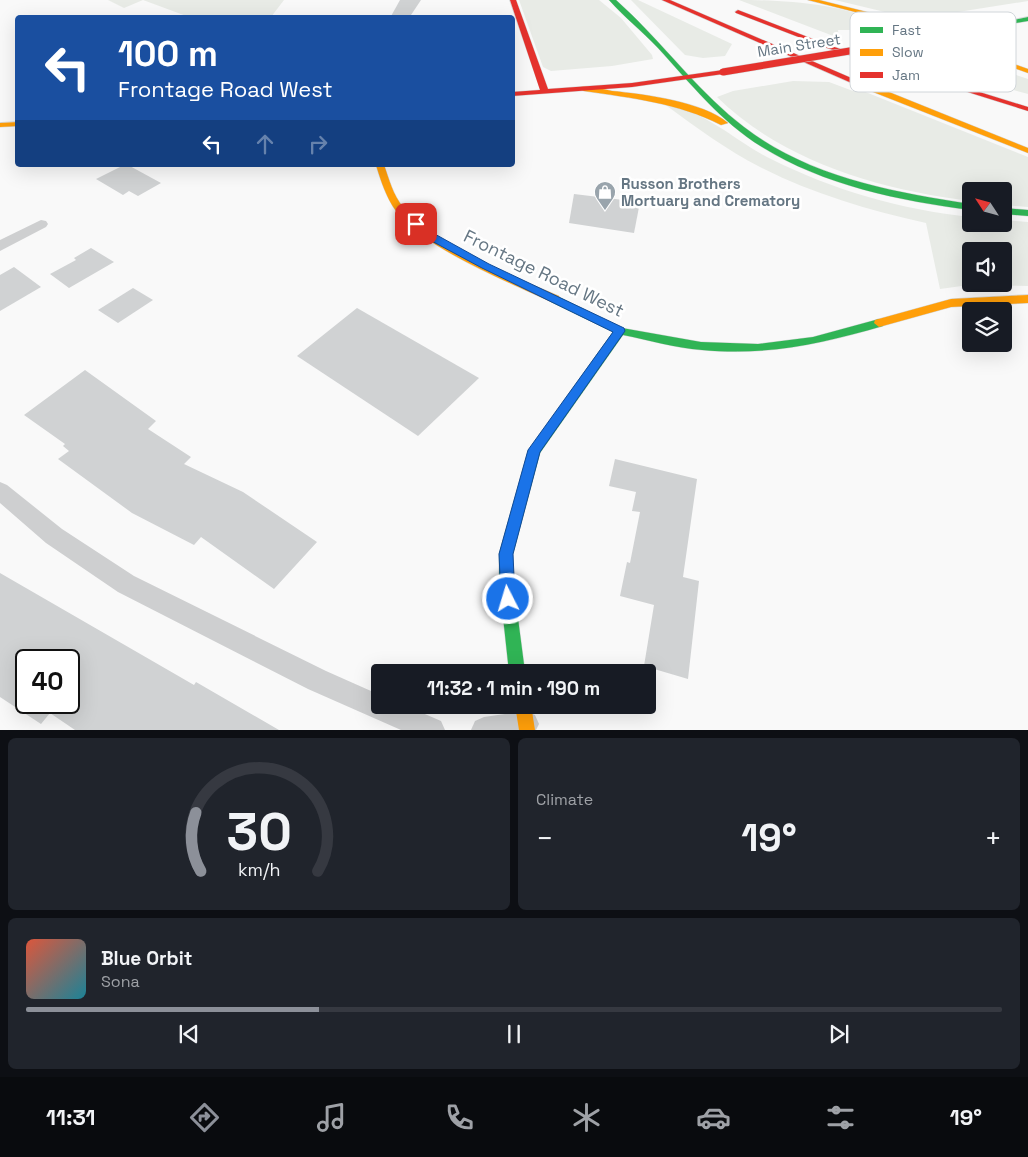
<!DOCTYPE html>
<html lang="en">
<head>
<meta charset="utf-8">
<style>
	:root { --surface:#171b24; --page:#20242c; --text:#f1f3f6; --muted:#9ea1a6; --line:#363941; --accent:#8c9099 }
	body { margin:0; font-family:"Space Grotesk",sans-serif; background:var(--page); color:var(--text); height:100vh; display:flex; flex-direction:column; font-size:19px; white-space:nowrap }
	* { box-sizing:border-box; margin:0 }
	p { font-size:16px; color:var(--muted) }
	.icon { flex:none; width:28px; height:28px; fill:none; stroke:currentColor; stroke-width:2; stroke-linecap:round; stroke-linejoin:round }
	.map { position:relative; height:730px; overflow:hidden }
	.sheet { display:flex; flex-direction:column; gap:8px; padding:8px; background:#0d0f14; flex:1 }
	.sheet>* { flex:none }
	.guide { position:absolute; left:15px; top:15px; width:500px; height:152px; border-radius:5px; box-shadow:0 5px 20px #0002; background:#1a4fa0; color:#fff; overflow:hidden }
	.needle { width:32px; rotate:306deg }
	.buttons { position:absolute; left:962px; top:182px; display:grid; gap:10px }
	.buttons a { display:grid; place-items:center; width:50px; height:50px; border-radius:5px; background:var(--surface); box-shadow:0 5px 20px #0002; font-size:25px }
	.speed { position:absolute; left:15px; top:649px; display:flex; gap:10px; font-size:25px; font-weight:700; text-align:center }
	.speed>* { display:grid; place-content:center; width:65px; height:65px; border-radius:50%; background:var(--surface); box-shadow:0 5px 20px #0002; line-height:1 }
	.speed .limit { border:2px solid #111; border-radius:8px; background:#fff; color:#111 }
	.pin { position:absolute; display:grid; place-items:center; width:42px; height:42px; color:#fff; margin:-21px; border-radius:10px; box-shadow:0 2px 8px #0006 }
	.me { position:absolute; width:55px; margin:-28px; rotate:355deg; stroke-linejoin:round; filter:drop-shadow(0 0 4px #0008) }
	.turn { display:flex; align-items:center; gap:18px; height:105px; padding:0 20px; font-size:22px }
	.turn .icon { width:65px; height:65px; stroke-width:2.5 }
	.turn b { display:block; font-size:35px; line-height:42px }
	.lanes { display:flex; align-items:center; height:48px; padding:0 20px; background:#0003; justify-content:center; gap:25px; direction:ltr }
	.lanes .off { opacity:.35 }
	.big { font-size:38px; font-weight:700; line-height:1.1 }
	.sheet .card { flex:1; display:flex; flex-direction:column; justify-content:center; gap:8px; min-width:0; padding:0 18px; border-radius:8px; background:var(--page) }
	.sheet .dial { align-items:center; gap:0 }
	.dial svg { height:130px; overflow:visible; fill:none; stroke:var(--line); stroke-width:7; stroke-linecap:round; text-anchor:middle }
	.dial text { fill:var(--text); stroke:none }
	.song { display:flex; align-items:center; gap:15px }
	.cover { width:60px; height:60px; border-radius:8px; background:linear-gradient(135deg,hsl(10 70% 55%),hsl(190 70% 35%)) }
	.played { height:5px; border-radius:2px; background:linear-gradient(90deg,var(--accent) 30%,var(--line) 30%) }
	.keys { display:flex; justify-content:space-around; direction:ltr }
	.heat { display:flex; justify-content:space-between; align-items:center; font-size:28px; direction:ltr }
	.sheet .tiles { flex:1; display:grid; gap:8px; grid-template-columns:1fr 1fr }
	.card:last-child { grid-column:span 2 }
	.trip { position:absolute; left:371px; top:664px; width:285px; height:50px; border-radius:5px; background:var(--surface); box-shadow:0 5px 20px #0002; font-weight:700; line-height:50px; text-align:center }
	.menu { display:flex; height:80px; justify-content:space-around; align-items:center; background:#090b0e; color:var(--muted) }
	.menu .icon { width:35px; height:35px }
	.menu .selected { color:var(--accent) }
	.menu b { font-size:22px; color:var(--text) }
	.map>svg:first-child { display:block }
	.green { fill:#e8ebe6; fill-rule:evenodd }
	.building { fill:#d0d2d3; fill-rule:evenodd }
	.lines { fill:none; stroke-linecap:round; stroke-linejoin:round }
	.fast-casing { stroke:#d5d6d7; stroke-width:1 }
	.slow-casing { stroke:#d5d6d7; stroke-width:1 }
	.jam-casing { stroke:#d5d6d7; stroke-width:1 }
	.street { fill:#cecfd0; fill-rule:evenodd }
	.fast { fill:#30b455; fill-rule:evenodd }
	.slow { fill:#ff9f0a; fill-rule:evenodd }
	.jam { fill:#e5322d; fill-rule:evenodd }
	.jam-bridge-casing { stroke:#d5d6d7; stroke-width:8; stroke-linecap:butt }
	.jam-bridge { stroke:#e5322d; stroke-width:7 }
	.route { fill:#1a73e8; stroke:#114b97 }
	.labels { text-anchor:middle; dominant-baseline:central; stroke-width:5; stroke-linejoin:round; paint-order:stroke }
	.far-street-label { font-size:15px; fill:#657683; stroke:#fff }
	.far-poi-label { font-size:15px; font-weight:bold; fill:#657683; stroke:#fff; text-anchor:start }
	.street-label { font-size:18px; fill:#657683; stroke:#fff }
	.key { fill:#fff; stroke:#d1d6da; stroke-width:1 }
	.key-label { font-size:14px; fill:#657683 }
</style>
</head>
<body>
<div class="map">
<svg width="1028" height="730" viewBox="0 0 1028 730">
	<rect width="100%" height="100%" fill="#f9f9f9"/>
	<g class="green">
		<path d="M 108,0 L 284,0 L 271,17 L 189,17 L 143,0 L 124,8 Z"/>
		<path d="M 519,0 L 599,0 L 621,18 L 652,55 L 653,59 L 612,66 L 551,71 L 543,67 Z"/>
		<path d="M 631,0 L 638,0 L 732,44 L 725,56 L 703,58 L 685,55 Z"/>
		<path d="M 739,0 C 781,0 843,3 882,24 L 876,30 L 838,30 L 839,37 L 836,37 Z"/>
		<path d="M 835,0 L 1028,0 L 1028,1 L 914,19 Z"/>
		<path d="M 942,53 L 957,55 L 1028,79 L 1028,94 L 944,71 L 931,55 Z"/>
		<path d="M 793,81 L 829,82 L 853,91 L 858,89 L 1028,157 L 1028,207 L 1004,205 L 1004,191 L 971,191 L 971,201 C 881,190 783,162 717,97 L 733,91 Z"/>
		<path d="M 667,106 C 707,111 736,142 771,159 C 833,190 902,210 971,217 L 971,224 L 1004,224 L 1004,220 L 1028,222 L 1028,286 L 969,285 L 940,289 L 926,223 C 868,210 813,194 760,167 C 727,150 697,128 667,106 ZM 971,251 L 1004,251 L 1004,284 L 971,284 Z"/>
	</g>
	<g class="building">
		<path d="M 400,0 L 421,0 L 409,18 L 390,18 Z"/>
		<path d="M 124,165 L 128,165 L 161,183 L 138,196 L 129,191 L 123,195 L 96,179 Z"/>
		<path d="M 574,194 L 640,202 L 634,233 L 569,223 Z"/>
		<path d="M 91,248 L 114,262 L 69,288 L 50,274 L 76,260 L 74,258 Z"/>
		<path d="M 14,267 L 41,287 L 0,311 L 0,275 Z"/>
		<path d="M 133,288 L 153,300 L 118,323 L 98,310 Z"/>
		<path d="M 357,308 L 479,378 L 418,436 L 297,356 Z"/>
		<path d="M 85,370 L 156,421 L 148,429 L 191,457 L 184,464 L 243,492 L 317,542 L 274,589 L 201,537 L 194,545 L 132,513 L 58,459 L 69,451 L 63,446 L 65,444 L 24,415 Z"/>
		<path d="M 615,459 L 697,479 L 683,577 L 699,581 L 688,679 L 644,666 L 654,605 L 620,596 L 627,562 L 630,563 L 640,512 L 632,511 L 636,492 L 609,486 Z"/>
		<path d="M 0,573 L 194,685 L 196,682 L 279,730 L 75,730 L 50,713 L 41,724 L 0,697 ZM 26,660 L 69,660 L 69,702 L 26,702 Z"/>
	</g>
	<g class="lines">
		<g class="fast-casing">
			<g id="fast">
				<path d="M 609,0 L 616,0 L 631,14 C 669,51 702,95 744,127 C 809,177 892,192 971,204 L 971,210 C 900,201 823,185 762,147 C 721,122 690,83 658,48 C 642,31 624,17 609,0 Z"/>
				<path d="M 1028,17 L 1028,21 L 988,28 C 991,44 999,52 1013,60 L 1014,61 L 1011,63 C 996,58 984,46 982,30 L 910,43 L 907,41 Z"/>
				<path d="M 1004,208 L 1028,210 L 1028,216 L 1004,214 Z"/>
				<path d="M 555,295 L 622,328 L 701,342 L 758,344 L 813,337 L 879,319 L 884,323 L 883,326 C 821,344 767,356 702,350 C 675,348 649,340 623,335 L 540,453 L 513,554 L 513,580 L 525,672 L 509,672 L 499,580 L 499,554 L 528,451 L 613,332 L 551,302 L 550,299 L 551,296 Z"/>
			</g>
		</g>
		<g class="slow-casing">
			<g id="slow">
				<path d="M 808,0 L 819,0 L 871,13 L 1028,69 L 1028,73 L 867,15 Z"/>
				<path d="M 863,84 L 869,84 L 1028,148 L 1028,153 L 863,88 Z"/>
				<path d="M 581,87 C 591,86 602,89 612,91 C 644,94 704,102 728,123 L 721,125 C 678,103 632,98 584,91 L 580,89 Z"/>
				<path d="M 18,122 L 18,126 L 0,127 L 0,123 Z"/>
				<path d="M 376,165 L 384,165 C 389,179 393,195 403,207 C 431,245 515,277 559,296 L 560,299 L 559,302 L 551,302 C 507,281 425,249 396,211 C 386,197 381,181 376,165 Z"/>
				<path d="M 1028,295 L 1028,303 L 951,307 L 879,327 L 874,323 L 875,320 L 951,299 Z"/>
				<path d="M 515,705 L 531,705 L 535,730 L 519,730 Z"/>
			</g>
		</g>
		<g class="jam-casing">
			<g id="jam">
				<path d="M 510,0 L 516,0 L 548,89 L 632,83 L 723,70 L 727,72 L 723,74 L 632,87 L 512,96 L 512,92 L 540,90 Z"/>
				<path d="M 662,0 L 670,0 L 870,86 L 863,88 Z"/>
				<path d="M 738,10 L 831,46 L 1028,107 L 1028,111 L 827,48 L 736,13 L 735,12 Z"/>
			</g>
		</g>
		<g class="street">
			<path d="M 41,220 L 46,221 L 48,224 L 46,227 L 0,251 L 0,240 Z"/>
			<path d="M 0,482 L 7,485 L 62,529 L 134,576 L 326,671 L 380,695 L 380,705 L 404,705 L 441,721 L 445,730 L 401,730 L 308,689 L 118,592 L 46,543 L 0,503 Z"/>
			<path d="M 526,711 L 535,715 L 539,724 L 536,730 L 471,730 L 475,721 L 484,717 Z"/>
		</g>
		<use href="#fast" class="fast"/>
		<use href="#slow" class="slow"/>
		<use href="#jam" class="jam"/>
		<g class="jam-bridge-casing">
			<path id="jam-bridge" d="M 723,72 L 910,41"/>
		</g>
		<use href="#jam-bridge" class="jam-bridge"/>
	</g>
	<path class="route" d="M 416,221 L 433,233 L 489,264 L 624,328 L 625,331 L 540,452 L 513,554 L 515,599 L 513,604 L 508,607 L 503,604 L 501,599 L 499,554 L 528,450 L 613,332 L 482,268 L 426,238 L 411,224 Z"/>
	<defs>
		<g id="shop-pin" transform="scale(1.125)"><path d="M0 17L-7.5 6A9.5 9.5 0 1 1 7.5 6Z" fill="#99a4ac" stroke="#fff"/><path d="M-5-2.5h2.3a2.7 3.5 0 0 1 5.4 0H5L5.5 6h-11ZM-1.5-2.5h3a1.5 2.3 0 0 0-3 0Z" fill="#fff"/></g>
	</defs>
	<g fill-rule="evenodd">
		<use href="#shop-pin" x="605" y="192"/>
	</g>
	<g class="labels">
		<g class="far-street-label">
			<text transform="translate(799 45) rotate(-9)">Main Street</text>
		</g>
		<g class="far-poi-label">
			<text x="621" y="183">Russon Brothers<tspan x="621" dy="17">Mortuary and Crematory</tspan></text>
		</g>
		<g class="street-label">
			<text transform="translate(544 273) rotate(26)">Frontage Road West</text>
		</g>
	</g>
	<rect x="850" y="12" width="166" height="80" rx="8" class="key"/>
	<rect x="860" y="27" width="23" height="6" fill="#30b455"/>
	<rect x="860" y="49" width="23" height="7" fill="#ff9f0a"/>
	<rect x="860" y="72" width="23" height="6" fill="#e5322d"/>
	<g class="key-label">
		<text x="892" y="35">Fast</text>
		<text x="892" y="57">Slow</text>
		<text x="892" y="80">Jam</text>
	</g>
</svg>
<div class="buttons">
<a><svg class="needle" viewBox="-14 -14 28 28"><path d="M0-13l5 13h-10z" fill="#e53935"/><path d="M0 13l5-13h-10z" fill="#9ea1a6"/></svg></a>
<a><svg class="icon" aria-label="sound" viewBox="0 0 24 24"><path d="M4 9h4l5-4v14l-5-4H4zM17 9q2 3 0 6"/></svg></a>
<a><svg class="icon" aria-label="layers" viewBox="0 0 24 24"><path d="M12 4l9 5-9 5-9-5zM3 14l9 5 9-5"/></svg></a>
</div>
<div class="speed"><div class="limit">40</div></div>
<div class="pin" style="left:416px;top:224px;background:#d93025"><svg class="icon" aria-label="arrive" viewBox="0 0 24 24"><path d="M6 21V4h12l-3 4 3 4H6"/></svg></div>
<svg class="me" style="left:508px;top:599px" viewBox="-20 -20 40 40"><circle r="17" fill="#1a73e8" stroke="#fff" stroke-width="3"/><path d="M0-11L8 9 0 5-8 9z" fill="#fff"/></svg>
<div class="trip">11:32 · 1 min · 190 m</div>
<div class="guide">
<div class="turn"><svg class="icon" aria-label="left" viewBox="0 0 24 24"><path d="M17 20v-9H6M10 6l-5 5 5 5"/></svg><div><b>100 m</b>Frontage Road West</div></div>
<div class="lanes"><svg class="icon" aria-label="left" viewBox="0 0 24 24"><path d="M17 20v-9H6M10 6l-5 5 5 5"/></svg><svg class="icon off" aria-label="ahead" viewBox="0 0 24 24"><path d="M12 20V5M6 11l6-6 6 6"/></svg><svg class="icon off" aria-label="right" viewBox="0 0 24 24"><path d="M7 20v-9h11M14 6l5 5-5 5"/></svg></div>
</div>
</div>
<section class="sheet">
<div class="tiles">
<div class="card dial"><svg viewBox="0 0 100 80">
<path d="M14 69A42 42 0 1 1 86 69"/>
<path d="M14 69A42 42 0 0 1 11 33" stroke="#8c9099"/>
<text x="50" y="56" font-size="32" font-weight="700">30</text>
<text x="50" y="72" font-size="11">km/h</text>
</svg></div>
<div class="card"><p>Climate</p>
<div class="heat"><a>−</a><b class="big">19°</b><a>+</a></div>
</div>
<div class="card">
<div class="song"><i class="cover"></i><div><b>Blue Orbit</b><p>Sona</p></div></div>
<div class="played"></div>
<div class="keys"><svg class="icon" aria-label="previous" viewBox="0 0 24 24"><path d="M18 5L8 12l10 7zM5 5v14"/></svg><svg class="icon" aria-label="pause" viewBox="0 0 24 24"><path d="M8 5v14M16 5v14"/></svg><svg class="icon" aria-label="next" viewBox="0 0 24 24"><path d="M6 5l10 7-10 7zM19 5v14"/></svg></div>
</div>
</div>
</section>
<nav class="menu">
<b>11:31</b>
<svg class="icon selected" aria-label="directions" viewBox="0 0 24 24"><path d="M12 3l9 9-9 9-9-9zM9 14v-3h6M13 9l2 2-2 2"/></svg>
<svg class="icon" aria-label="music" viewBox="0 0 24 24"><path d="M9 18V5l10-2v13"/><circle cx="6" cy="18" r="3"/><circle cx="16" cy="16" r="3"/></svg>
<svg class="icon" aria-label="phone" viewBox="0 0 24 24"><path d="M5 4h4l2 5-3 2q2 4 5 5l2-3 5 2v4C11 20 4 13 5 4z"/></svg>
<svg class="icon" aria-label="climate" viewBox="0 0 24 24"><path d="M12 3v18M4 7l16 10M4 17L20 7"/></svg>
<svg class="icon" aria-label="car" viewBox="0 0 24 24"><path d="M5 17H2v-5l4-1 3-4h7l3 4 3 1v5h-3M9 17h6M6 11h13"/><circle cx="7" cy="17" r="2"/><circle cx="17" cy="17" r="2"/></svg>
<svg class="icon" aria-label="filters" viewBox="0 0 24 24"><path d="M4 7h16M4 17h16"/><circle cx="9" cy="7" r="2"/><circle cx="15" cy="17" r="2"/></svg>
<b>19°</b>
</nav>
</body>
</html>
